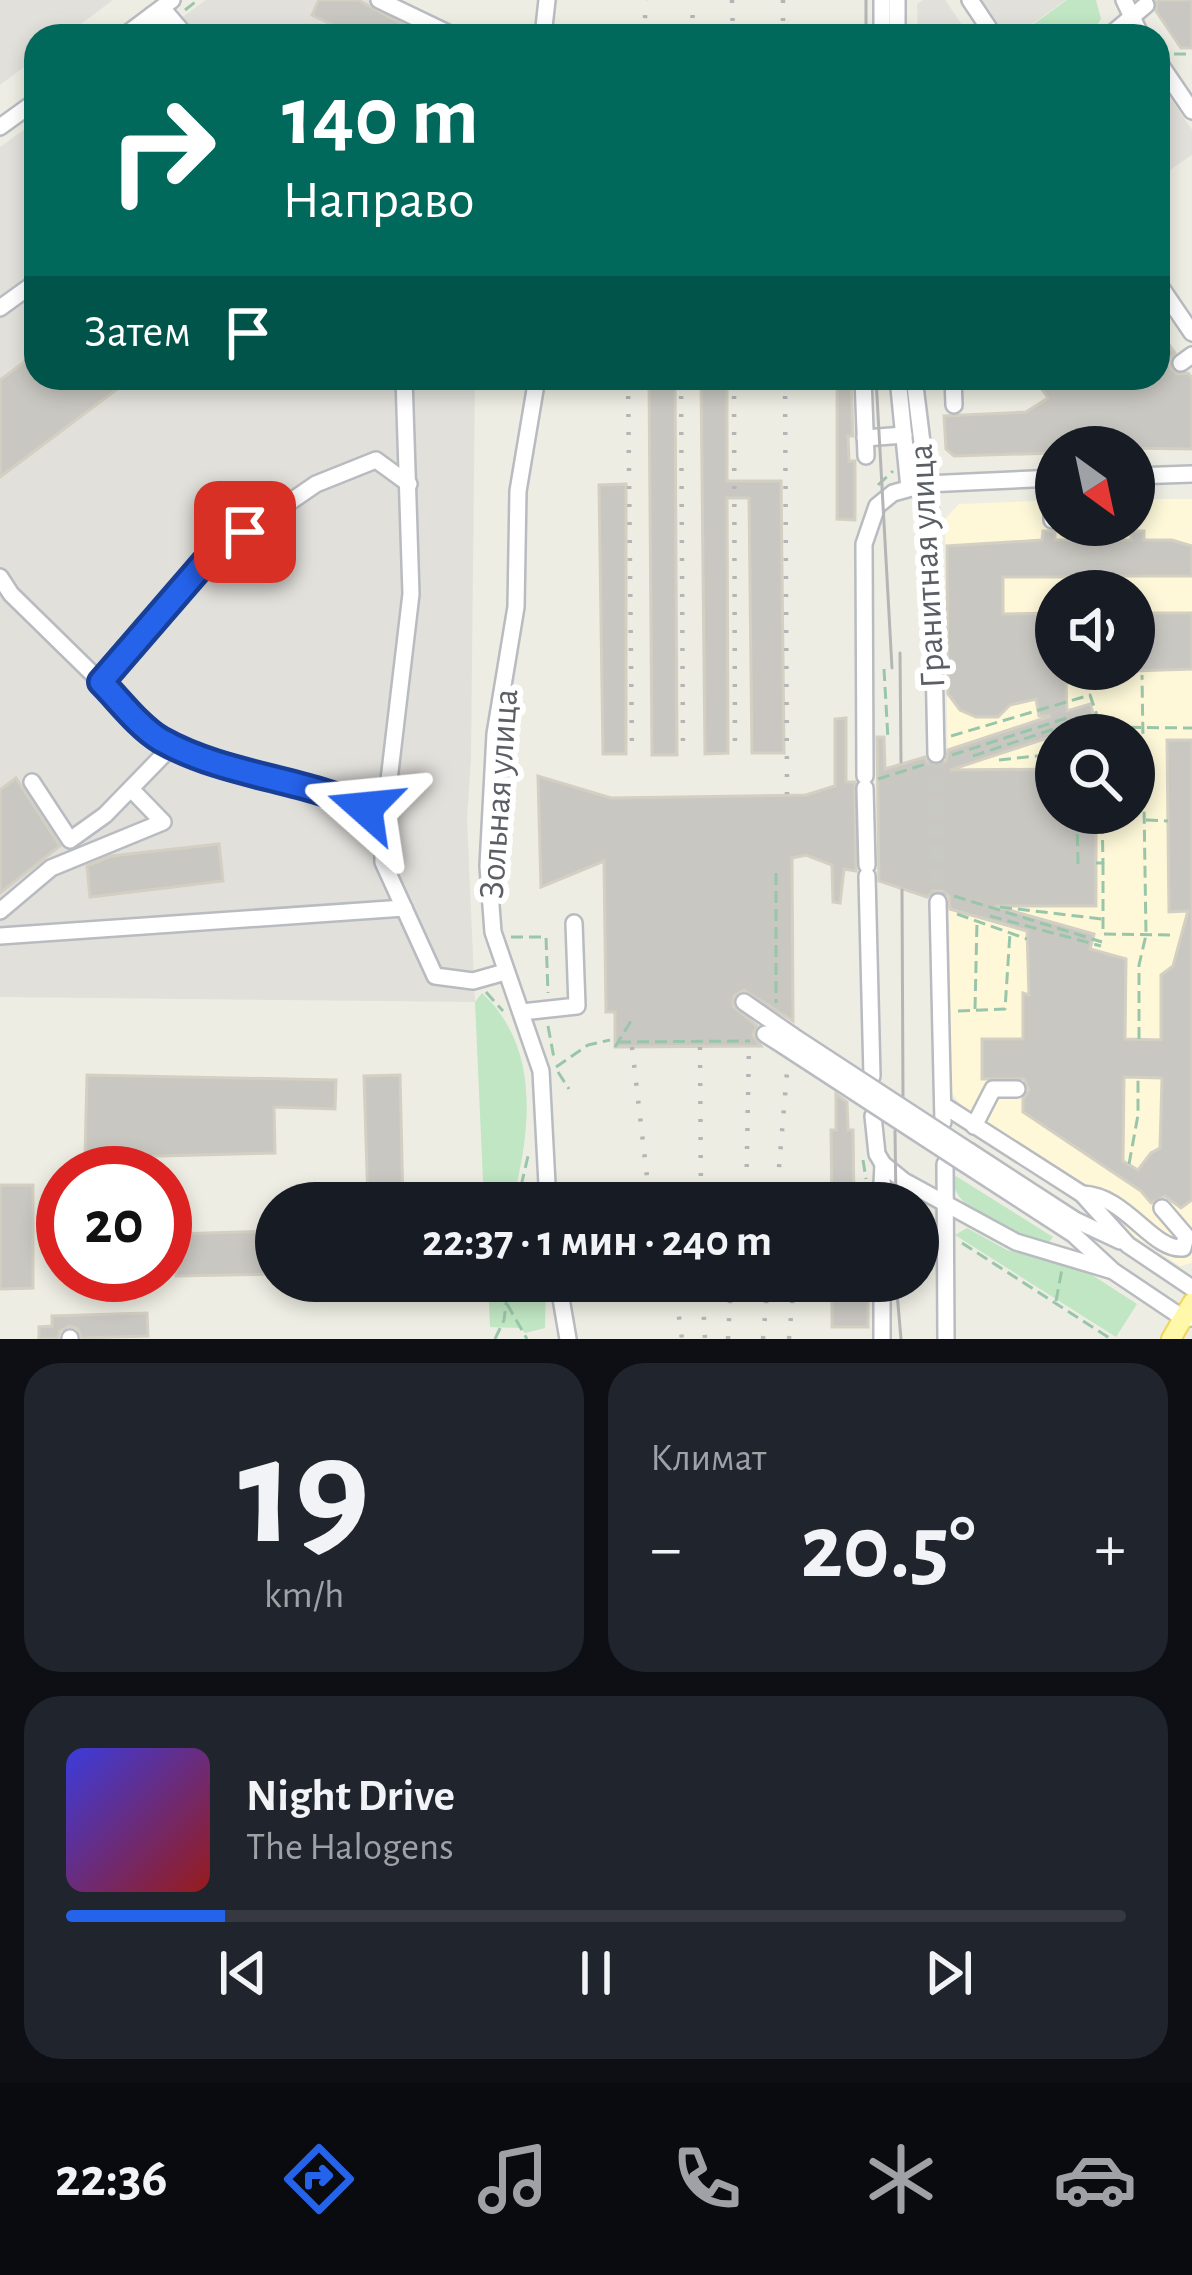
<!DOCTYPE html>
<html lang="ru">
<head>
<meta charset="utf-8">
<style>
	:root { --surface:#171b24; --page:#20242c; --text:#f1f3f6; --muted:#9ea1a6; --line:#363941; --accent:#2563eb }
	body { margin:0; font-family:"Alegreya Sans",sans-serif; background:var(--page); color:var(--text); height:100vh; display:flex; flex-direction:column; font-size:45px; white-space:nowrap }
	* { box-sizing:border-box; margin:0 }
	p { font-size:39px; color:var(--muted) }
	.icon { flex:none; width:66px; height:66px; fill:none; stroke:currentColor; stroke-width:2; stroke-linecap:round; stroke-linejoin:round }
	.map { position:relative; height:1339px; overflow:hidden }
	.sheet { display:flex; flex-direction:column; gap:24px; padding:24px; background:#0d0f14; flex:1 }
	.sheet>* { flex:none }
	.guide { position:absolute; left:24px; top:24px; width:1146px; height:366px; border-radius:36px; box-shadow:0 6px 18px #0003; background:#00695c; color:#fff; overflow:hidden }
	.needle { width:78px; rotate:147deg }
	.tools { position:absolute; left:1035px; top:426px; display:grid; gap:24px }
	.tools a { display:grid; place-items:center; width:120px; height:120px; border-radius:50%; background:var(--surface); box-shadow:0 6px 18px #0003; font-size:60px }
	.speed { position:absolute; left:36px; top:1146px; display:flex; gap:24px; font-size:60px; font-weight:700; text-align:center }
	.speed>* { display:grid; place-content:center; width:156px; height:156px; border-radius:50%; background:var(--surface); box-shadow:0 6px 18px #0003; line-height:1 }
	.speed .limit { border:18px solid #d22; background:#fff; color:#111 }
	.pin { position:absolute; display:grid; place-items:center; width:102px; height:102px; color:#fff; margin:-51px; border-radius:24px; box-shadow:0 6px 18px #0006 }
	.me { position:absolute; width:132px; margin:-66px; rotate:288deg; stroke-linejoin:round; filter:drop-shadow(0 0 9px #0008) }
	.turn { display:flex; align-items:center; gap:42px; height:252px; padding:0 60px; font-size:54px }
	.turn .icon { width:156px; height:156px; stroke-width:2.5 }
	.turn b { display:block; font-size:84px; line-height:102px }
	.then { display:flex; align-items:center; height:114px; padding:0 60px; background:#0003; gap:24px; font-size:45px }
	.big { font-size:90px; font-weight:700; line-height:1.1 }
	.sheet .tile { flex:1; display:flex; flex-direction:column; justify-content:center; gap:18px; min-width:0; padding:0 42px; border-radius:36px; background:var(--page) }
	.sheet .dial { align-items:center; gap:0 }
	.dial b { font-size:156px; line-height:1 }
	.song { display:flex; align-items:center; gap:36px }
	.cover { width:144px; height:144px; border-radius:18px; background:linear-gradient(135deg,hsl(240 70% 55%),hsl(0 70% 35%)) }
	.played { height:12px; border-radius:6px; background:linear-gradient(90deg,var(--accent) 15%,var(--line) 15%) }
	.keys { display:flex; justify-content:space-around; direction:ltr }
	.heat { display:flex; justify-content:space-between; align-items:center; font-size:66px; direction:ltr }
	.sheet .tiles { flex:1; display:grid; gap:24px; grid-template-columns:1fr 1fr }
	.tile:last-child { grid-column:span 2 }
	.trip { position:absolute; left:255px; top:1182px; width:684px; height:120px; border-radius:60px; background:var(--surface); box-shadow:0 6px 18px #0003; font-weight:700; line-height:120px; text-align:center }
	.menu { display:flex; height:192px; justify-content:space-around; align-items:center; background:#090b0e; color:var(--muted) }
	.menu .icon { width:84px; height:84px }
	.menu .current { color:var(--accent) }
	.menu b { font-size:54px; color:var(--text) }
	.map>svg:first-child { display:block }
	.commercial { fill:#fef8d9; fill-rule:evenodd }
	.industrial { fill:#e2e0db }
	.green { fill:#c0e6c3 }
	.building { fill:#c9c7c1; stroke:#d3cfc2; stroke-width:3; fill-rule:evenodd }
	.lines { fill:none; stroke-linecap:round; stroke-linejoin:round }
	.minor-tunnel { stroke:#c9c9c3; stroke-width:15; stroke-dasharray:15 8; stroke-linecap:butt }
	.minor-casing { stroke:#b8bbc0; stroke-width:20 }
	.major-casing { stroke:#f1d45a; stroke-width:22 }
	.path { stroke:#99c6aa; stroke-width:3; stroke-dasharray:12 6; stroke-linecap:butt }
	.minor { stroke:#fff; stroke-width:15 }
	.major { stroke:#fef8a8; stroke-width:18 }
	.tram { stroke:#b4b5b5; stroke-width:3 }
	.rail { stroke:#b4b5b5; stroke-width:4.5; stroke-dasharray:3 15; stroke-linecap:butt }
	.minor-bridge-casing { stroke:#b8bbc0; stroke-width:20; stroke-linecap:butt }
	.minor-bridge { stroke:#fff; stroke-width:15 }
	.route-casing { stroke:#184099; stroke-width:30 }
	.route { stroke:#2563eb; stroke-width:21 }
	.labels { text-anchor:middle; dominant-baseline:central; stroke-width:12; stroke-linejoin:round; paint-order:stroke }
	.street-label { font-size:36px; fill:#5b5e64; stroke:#fff }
</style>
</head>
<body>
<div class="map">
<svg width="1192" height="1339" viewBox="0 0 1192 1339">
	<rect width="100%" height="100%" fill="#eeede3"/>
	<path class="commercial" d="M 1134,499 L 1192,499 L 1192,1263 L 1180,1266 L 1134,1236 L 1116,1220 L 1095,1190 L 963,1108 L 951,1092 L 945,519 L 959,504 L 1039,501 L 1043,505 L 1056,504 L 1056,525 L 1134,525 ZM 1056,591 L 1134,591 L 1134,669 L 1056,669 ZM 1056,735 L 1134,735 L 1134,813 L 1056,813 Z"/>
	<g class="industrial">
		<path d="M 0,0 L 113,0 L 65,36 L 36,36 L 36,58 L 0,85 Z"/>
		<path d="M 206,0 L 367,0 L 440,36 L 156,36 Z"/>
		<path d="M 923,0 L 945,0 L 970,36 L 918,36 L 917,4 Z"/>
		<path d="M 978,0 L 1066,0 L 1015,36 L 1002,36 Z"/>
		<path d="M 1158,80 L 1192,130 L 1192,155 L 1158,178 Z"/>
		<path d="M 36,121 L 36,378 L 475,378 L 471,759 L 467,818 L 475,1002 L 0,997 L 0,147 Z"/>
	</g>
	<g class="green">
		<path d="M 1067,0 L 1096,0 L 1101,19 L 1090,36 L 1017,36 Z"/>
		<path d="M 482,993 C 536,1043 532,1117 517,1183 L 539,1194 L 540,1203 L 484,1203 L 475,1002 Z"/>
		<path d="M 951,1173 L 1053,1237 L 1049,1242 C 1016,1233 952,1215 951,1173 Z"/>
		<path d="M 967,1228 L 1007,1250 L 1089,1273 L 1137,1304 L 1116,1337 L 955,1235 Z"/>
		<path d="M 488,1281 L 546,1281 L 545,1328 L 525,1333 L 520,1328 L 490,1327 Z"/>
	</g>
	<g class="building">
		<path d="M 319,0 L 358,0 L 404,25 L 399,36 L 356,36 L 312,15 Z"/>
		<path d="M 1157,0 L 1192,0 L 1192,48 L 1181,48 L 1156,11 Z"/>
		<path d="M 1158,329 L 1175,353 L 1170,359 L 1171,369 L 1177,374 L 1188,373 L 1192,378 L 1192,449 L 1056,447 L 1056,453 L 954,456 L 946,449 L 944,416 L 1026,412 L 1048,398 L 1034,378 L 1158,378 Z"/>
		<path d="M 36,353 L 36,378 L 132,378 L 0,477 L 0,380 Z"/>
		<path d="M 649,378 L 675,378 L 677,755 L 652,755 Z"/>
		<path d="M 701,378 L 727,378 L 727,481 L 781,481 L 784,753 L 752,753 L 749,498 L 727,498 L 728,753 L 705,754 Z"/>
		<path d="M 837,378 L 851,378 L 853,436 L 848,436 L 849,461 L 855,461 L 855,520 L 837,519 Z"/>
		<path d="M 626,484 L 626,754 L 603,754 L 599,485 Z"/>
		<path d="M 1043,531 L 1055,531 L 1055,540 L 1131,540 L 1131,531 L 1144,531 L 1144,540 L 1172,540 L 1192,546 L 1192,576 L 1113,576 L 1113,591 L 1074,591 L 1074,577 L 1003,577 L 1003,614 L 1056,613 L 1056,669 L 1098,669 L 1098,682 L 1066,683 L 1067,711 L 1090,704 L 1096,722 L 950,770 L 1056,769 L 1056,813 L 1096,813 L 1096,906 L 995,906 L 1094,934 L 1090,949 L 1126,959 L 1125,1039 L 1161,1040 L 1161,975 L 1173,966 L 1188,911 L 1169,912 L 1167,740 L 1192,740 L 1192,1200 L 1181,1208 L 1165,1196 L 1151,1203 L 1141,1191 L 1023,1112 L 1023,1099 L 1029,1090 L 1024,1079 L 982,1079 L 982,1039 L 1023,1039 L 1023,993 L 1029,995 L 1027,931 L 950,909 L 949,897 L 943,891 L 933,891 L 927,897 L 879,881 L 877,737 L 884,737 L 885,769 L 925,757 L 929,764 L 937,766 L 946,761 L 948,750 L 1051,716 L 1039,716 L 1036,699 L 1010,705 L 998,717 L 976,717 L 960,710 L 948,694 L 947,546 L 1042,540 ZM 1124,1077 L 1162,1078 L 1160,1148 L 1151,1153 L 1138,1170 L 1123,1161 Z"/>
		<path d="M 1134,613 L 1192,613 L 1192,669 L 1134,671 Z"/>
		<path d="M 846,718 L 846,782 L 855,782 L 856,871 L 844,869 L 840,903 L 833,902 L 832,865 L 806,855 L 792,858 L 793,1021 L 744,990 L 734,996 L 733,1006 L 757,1026 L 753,1035 L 761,1046 L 615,1047 L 615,1012 L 606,1012 L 604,861 L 541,887 L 538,776 L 611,798 L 806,795 L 835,786 L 835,719 Z"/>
		<path d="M 16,778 L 60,846 L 0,893 L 0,790 Z"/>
		<path d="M 219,844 L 223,881 L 90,897 L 87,866 L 111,856 Z"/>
		<path d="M 87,1075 L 336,1080 L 335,1109 L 274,1107 L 275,1153 L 85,1158 Z"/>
		<path d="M 400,1075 L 403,1203 L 368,1203 L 364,1076 Z"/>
		<path d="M 836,1094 L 847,1102 L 848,1130 L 853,1130 L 854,1203 L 832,1203 L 831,1130 L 836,1130 Z"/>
		<path d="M 0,1185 L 33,1185 L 33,1288 L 0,1289 Z"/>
		<path d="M 276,1231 L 276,1274 L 176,1276 L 175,1234 Z"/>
		<rect x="832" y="1281" width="36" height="46"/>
		<path d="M 147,1313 L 148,1336 L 82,1338 L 77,1328 L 69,1326 L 60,1331 L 58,1338 L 39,1339 L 39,1327 L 52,1326 L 52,1316 Z"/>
	</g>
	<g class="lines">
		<path class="minor-tunnel" d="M 936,754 L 938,902"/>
		<g class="minor-casing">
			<g id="minor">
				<path d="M 379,0 L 454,36"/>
				<path d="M 897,0 L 897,36"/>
				<path d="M 970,0 L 994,36"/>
				<path d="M 1124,0 L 1141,36"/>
				<path d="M 162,8 L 186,36"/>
				<path d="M 152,15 L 166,36"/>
				<path d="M 124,36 L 172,0"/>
				<path d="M 543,36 L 547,0"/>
				<path d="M 882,36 L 882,0"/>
				<path d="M 1109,36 L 1146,5"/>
				<path d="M 1158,61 L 1192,111"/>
				<path d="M 0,127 L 36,101"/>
				<path d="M 1158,283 L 1192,333"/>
				<path d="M 0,308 L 36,282"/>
				<path d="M 1181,363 L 1192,355"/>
				<path d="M 537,378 L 518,491 L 516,607 L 495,734 L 488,866 L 493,932 L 541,1071 L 548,1203"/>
				<path d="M 863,378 L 866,456"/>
				<path d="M 898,378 L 909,488"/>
				<path d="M 914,378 L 931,515 L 936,754"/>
				<path d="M 953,378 L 954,405"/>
				<path d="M 865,438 L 904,435"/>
				<path d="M 1134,476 L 1192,474"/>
				<path d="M 1052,520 L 1052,478"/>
				<path d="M 0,577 L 11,594 L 159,739 L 257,778 L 341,797 L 365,808 L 383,831 L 383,862 L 435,976 L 473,981 L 505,972"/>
				<path d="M 101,682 L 210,557 L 316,484 L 376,460 L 409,484"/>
				<path d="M 865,776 L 864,544 L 877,506 L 893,493 L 926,484 L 1056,478"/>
				<path d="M 32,782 L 70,840 L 105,815 L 173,745"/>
				<path d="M 865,788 L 867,865"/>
				<path d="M 383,831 L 411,594 L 404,378"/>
				<path d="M 867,876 L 872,1076"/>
				<path d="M 938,902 L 943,1122"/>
				<path d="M 0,911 L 51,868 L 163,822 L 131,789"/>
				<path d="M 0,936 L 404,908"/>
				<path d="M 744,1002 L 793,1036"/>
				<path d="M 522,1012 L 577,1006 L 574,923"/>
				<path d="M 765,1034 L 784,1046"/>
				<path d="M 943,1105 L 1082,1194 L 1128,1245 L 1192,1288"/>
				<path d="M 873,1116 L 877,1154 L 883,1164 L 904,1181 L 1016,1242 L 1113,1271 L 1183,1318 L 1192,1318"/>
				<path d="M 974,1126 L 993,1089 L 1017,1089"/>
				<path d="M 969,1151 L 1075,1220 L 1120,1241"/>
				<path d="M 962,1162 L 1073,1234 L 1111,1269"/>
				<path d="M 945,1164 L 946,1339"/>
				<path d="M 1082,1194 C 1126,1195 1152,1251 1183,1248 L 1186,1236 L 1162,1208"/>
				<path d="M 881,1203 L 883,1164"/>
				<path d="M 558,1281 L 568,1339"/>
				<path d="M 882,1281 L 882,1339"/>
				<path d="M 70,1339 L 70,1338"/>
			</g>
		</g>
		<g class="major-casing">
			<path id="major" d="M 1171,1339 L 1192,1303"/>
		</g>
		<g class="path">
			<path d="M 185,10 L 198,0"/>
			<path d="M 1174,54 L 1192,54"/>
			<path d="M 878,485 L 893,471"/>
			<path d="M 884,669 L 888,739"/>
			<path d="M 1101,735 L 1101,727 L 1192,728"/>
			<path d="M 951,736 L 1090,695 L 1101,727"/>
			<path d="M 952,755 L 1070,717"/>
			<path d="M 973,756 L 1096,715"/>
			<path d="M 999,760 L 1056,754"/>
			<path d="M 878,779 L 926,764"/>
			<path d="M 1096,815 L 1102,813"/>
			<path d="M 1077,816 L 1078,864"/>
			<path d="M 1146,820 L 1168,821"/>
			<path d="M 1096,863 L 1103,863 L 1102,816"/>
			<path d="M 1103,863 L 1103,934 L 1175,935"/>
			<path d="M 776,873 L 776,1003"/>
			<path d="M 954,896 L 1102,942"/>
			<path d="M 1000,907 L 1102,919"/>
			<path d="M 957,914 L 1027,939"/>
			<path d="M 990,916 L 1101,946"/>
			<path d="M 511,937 L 546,937 L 548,993"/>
			<path d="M 486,992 L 503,1011"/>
			<path d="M 975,1009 L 977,922"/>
			<path d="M 958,1011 L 1005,1009 L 1010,933"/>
			<path d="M 548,1026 L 554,1058"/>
			<path d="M 1139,1039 L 1139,965 L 1146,935 L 1142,675"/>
			<path d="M 619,1042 L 750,1041"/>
			<path d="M 615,1047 L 631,1021"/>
			<path d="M 556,1067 L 588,1045 L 610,1040"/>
			<path d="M 558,1072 L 569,1089"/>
			<path d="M 863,1160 L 866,1179"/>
			<path d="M 1129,1164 L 1138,1115 L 1138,1077"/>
			<path d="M 517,1203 L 529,1152"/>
			<path d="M 918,1217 L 928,1222"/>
			<path d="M 962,1243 L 1111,1339"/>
			<path d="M 1056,1301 L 1062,1269"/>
			<path d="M 507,1304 L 527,1339"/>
			<path d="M 495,1339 L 504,1320 L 509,1281"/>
		</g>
		<use href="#minor" class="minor"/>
		<use href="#major" class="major"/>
		<g class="tram">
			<path d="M 866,0 L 866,36"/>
			<path d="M 876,378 L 892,668"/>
			<path d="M 900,653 L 901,762"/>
			<path d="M 902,890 L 903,1097"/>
			<path d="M 895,1131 L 896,1203"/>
			<path d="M 896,1281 L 901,1339"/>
		</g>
		<g class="rail">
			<path d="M 732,0 L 733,36"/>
			<path d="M 783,0 L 783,36"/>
			<path d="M 644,36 L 646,0"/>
			<path d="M 692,36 L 693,0"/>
			<path d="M 628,378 L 632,754"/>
			<path d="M 681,378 L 683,753"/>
			<path d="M 734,378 L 735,753"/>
			<path d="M 785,378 L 787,794"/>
			<path d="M 632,1047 L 650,1203"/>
			<path d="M 700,1047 L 701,1203"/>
			<path d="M 746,1203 L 749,1046"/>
			<path d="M 776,1203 L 788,1060"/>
			<path d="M 674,1281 L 682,1339"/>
			<path d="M 702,1281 L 705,1339"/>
			<path d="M 728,1339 L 731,1281"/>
			<path d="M 763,1339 L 768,1281"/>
			<path d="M 789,1339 L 794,1281"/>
		</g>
		<g class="minor-bridge-casing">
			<g id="minor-bridge">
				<path d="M 793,1036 L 969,1151"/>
				<path d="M 784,1046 L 962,1162"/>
			</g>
		</g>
		<use href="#minor-bridge" class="minor-bridge"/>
	</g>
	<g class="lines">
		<g class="route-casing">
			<path id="route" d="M 245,532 L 210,556 L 101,682 C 119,700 139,727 161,740 C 225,776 301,778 365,808"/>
		</g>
		<use href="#route" class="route"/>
	</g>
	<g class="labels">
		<g class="street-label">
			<text transform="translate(927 566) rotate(-93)">Гранитная улица</text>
			<text transform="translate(499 794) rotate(-86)">Зольная улица</text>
		</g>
	</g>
</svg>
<div class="tools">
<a><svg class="needle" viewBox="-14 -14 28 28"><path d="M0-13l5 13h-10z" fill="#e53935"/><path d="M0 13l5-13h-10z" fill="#9ea1a6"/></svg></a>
<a><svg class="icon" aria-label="sound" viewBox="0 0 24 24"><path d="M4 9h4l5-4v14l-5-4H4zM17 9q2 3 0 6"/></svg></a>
<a><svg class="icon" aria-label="search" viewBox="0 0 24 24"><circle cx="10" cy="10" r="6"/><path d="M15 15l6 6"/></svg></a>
</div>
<div class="speed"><div class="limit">20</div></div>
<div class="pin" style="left:245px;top:532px;background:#d93025"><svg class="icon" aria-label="arrive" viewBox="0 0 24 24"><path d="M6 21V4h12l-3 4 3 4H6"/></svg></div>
<svg class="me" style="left:365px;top:808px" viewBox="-20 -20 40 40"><path d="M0-17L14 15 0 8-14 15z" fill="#2563eb" stroke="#fff" stroke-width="4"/></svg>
<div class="trip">22:37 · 1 мин · 240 m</div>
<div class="guide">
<div class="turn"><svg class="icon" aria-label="right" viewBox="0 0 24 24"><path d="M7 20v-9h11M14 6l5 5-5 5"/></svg><div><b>140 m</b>Направо</div></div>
<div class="then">Затем<svg class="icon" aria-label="arrive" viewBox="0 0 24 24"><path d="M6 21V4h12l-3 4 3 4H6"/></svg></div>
</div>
</div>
<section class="sheet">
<div class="tiles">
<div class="tile dial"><b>19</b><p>km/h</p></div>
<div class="tile"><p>Климат</p>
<div class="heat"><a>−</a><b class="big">20.5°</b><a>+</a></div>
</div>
<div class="tile">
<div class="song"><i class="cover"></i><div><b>Night Drive</b><p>The Halogens</p></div></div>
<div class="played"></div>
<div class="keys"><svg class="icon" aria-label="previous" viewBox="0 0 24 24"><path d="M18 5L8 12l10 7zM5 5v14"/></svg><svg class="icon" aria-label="pause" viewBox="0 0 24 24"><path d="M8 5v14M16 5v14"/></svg><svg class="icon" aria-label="next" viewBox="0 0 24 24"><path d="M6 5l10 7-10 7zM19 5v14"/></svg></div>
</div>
</div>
</section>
<nav class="menu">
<b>22:36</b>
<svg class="icon current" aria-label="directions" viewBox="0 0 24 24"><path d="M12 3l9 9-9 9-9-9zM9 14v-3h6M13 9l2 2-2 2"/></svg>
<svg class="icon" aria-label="music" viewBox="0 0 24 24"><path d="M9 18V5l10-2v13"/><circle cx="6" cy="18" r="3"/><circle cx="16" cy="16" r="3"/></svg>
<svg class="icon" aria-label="phone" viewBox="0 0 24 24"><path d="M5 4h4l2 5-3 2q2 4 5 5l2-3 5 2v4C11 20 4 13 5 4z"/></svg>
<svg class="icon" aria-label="climate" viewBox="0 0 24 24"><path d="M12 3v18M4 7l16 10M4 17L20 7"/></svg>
<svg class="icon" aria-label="car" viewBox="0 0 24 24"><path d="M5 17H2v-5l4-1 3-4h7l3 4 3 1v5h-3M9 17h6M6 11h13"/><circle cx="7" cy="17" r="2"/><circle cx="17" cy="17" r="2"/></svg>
</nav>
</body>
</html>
